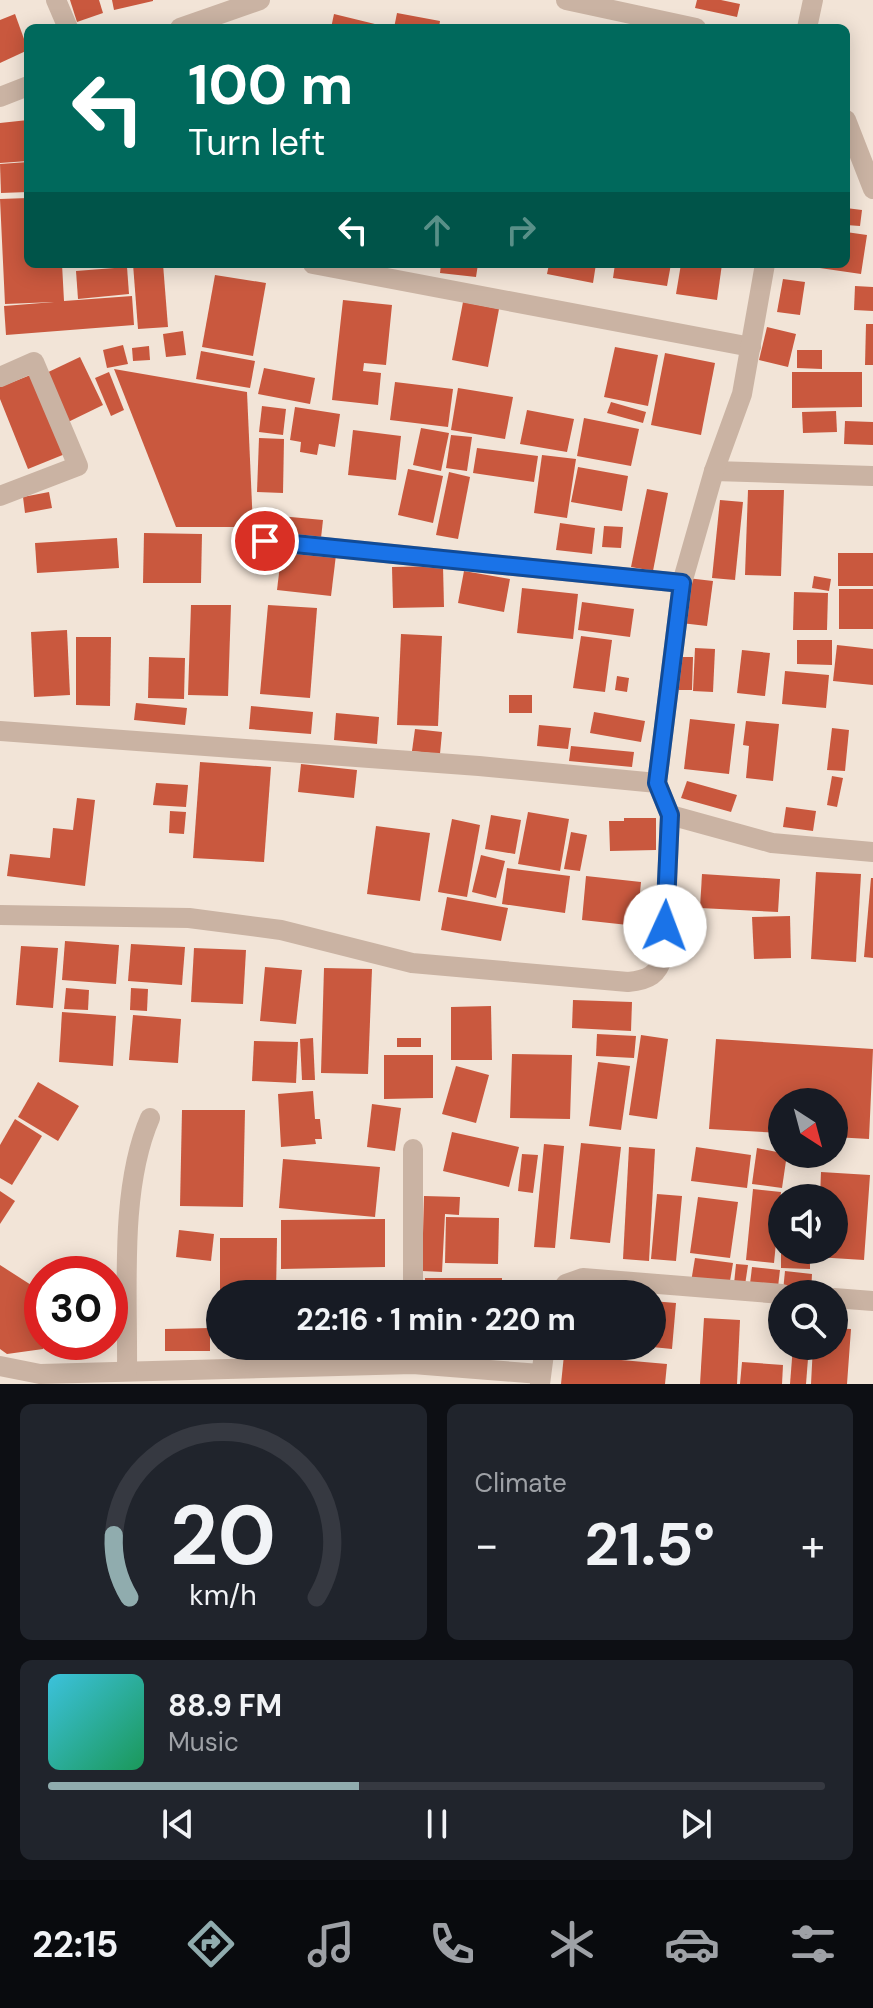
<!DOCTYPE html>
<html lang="en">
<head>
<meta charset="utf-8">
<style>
	:root { --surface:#171b24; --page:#20242c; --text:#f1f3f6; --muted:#9ea1a6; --line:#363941; --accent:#90acae }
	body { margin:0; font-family:"DM Sans",sans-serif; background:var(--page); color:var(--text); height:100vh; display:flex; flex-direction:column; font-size:30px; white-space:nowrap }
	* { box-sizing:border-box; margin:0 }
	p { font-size:26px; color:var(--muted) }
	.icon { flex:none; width:44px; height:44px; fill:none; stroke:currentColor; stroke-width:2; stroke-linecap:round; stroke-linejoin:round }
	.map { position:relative; height:1384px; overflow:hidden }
	.sheet { display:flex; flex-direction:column; gap:20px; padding:20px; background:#0d0f14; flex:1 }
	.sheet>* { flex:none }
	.hud { position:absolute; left:24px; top:24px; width:826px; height:244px; border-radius:12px; box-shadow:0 4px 20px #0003; background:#00695c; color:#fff; overflow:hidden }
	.needle { width:52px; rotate:144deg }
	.tools { position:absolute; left:768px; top:1088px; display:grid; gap:16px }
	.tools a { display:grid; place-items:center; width:80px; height:80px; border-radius:50%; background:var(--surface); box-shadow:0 4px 20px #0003; font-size:40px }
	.speed { position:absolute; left:24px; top:1256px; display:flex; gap:16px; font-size:40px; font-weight:700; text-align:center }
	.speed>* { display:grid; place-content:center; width:104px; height:104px; border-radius:50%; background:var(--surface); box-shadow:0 4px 20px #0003; line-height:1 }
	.speed .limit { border:12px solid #d22; background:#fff; color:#111 }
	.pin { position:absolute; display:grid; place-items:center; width:68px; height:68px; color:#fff; margin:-34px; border:4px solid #fff; border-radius:50%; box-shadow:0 2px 8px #0007 }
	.me { position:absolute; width:88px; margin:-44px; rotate:2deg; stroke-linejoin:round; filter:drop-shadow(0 0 6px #0008) }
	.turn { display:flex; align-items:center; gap:28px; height:168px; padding:0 32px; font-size:36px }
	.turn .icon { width:104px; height:104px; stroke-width:2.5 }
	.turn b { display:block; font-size:56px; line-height:68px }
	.lanes { display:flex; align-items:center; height:76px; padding:0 32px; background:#0003; justify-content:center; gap:40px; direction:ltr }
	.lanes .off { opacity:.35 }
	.big { font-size:60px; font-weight:700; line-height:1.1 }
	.sheet .tile { flex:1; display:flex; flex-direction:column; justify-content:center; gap:12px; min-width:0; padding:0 28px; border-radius:12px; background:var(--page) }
	.sheet .dial { align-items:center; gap:0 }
	.dial svg { height:208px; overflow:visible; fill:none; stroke:var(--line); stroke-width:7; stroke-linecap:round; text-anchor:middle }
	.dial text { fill:var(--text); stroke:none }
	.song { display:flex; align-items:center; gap:24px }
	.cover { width:96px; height:96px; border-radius:12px; background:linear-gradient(135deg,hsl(190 70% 55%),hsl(150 70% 35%)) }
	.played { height:8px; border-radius:4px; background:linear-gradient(90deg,var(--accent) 40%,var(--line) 40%) }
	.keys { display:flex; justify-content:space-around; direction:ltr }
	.heat { display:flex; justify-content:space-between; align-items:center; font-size:44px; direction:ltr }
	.sheet .tiles { flex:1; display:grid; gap:20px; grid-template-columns:1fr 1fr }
	.tile:last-child { grid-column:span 2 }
	.trip { position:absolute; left:206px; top:1280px; width:460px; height:80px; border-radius:40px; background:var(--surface); box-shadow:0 4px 20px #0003; font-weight:700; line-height:80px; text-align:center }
	.menu { display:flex; height:128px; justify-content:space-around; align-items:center; background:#090b0e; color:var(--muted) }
	.menu .icon { width:56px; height:56px }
	.menu .active { color:var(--accent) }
	.menu b { font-size:36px; color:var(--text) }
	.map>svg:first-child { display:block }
	.building { fill:#c9583e }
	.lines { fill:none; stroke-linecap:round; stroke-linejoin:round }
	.minor { stroke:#cab3a3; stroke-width:20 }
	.route-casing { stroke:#114b97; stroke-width:20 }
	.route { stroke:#1a73e8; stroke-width:14 }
</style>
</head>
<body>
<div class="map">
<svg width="873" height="1384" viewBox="0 0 873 1384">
	<rect width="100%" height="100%" fill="#f2e4d7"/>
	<g class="building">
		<path d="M 70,0 L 99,0 L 103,13 L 77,22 Z"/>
		<path d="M 112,0 L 153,0 L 153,1 L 114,10 Z"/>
		<path d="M 697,0 L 721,0 L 740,4 L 737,17 L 695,8 Z"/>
		<path d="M 397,13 L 440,21 L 439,28 L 394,28 Z"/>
		<path d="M 15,14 L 28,50 L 0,63 L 0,20 Z"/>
		<path d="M 334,14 L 379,25 L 378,28 L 331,28 Z"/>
		<path d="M 28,120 L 28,161 L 0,163 L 0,123 Z"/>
		<path d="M 28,162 L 28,192 L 1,193 L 0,164 Z"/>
		<path d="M 28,198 L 28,264 L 62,264 L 64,301 L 132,296 L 134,325 L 6,335 L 4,306 L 54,302 L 5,304 L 0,199 Z"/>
		<path d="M 846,208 L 862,210 L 860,226 L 846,225 Z"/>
		<path d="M 846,232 L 867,235 L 861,274 L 806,266 L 846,264 Z"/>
		<path d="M 133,264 L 163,264 L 168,327 L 138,329 Z"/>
		<path d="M 441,264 L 478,264 L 476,277 L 440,273 Z"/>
		<path d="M 549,264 L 596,264 L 593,283 L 547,274 Z"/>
		<path d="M 615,264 L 671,264 L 667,286 L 613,278 Z"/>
		<path d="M 681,264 L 722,264 L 717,300 L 676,294 Z"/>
		<path d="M 127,267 L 129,294 L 78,299 L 76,271 Z"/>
		<path d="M 215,275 L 266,283 L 253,356 L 202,347 Z"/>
		<path d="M 783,279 L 805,282 L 800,315 L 777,312 Z"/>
		<path d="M 855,286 L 873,287 L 873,311 L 854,310 Z"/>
		<path d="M 343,300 L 392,305 L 386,365 L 364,363 L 363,371 L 381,373 L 378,405 L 332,400 Z"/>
		<path d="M 463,302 L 499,309 L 488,367 L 452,360 Z"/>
		<path d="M 866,324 L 873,324 L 873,365 L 865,365 Z"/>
		<path d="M 767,327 L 796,334 L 788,367 L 759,360 Z"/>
		<path d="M 183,331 L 186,355 L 166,357 L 163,334 Z"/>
		<path d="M 123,345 L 128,364 L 107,368 L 103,350 Z"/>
		<path d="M 149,346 L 150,360 L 133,361 L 132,348 Z"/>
		<path d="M 615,347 L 658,355 L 648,406 L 604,397 Z"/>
		<path d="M 797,350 L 822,350 L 822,369 L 797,368 Z"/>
		<path d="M 201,351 L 255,361 L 250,388 L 196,379 Z"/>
		<path d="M 665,353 L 715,363 L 701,435 L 651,425 Z"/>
		<path d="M 80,357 L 103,405 L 66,423 L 42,375 Z"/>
		<path d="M 264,368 L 315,378 L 310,404 L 258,394 Z"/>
		<path d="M 114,369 L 247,392 L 253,527 L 176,527 Z"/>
		<path d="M 109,372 L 124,410 L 111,416 L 95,378 Z"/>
		<path d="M 792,372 L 862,372 L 862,407 L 792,408 Z"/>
		<path d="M 33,374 L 65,454 L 28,469 L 0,399 L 0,387 Z"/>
		<path d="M 395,382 L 453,389 L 448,427 L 390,420 Z"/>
		<path d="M 458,388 L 513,397 L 505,439 L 451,430 Z"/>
		<path d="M 611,402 L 646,412 L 643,423 L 607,413 Z"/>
		<path d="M 262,406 L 286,409 L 283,435 L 259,432 Z"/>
		<path d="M 295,407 L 340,414 L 335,447 L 319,444 L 317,455 L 300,452 L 301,442 L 290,440 Z"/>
		<path d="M 527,410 L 574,419 L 567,452 L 520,444 Z"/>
		<path d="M 836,411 L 837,432 L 803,433 L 802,412 Z"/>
		<path d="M 584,418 L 639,429 L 631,466 L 577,456 Z"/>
		<path d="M 845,421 L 873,422 L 873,445 L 844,444 Z"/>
		<path d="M 421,428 L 449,433 L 441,471 L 413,465 Z"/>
		<path d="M 353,430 L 401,436 L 396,480 L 348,475 Z"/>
		<path d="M 451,435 L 472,437 L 467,471 L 446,468 Z"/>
		<path d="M 259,438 L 284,439 L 283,493 L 257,492 Z"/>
		<path d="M 477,448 L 538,456 L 534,482 L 473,473 Z"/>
		<path d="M 542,455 L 576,459 L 567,518 L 534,513 Z"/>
		<path d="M 578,467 L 628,476 L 622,511 L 571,502 Z"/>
		<path d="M 408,469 L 443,476 L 433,523 L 398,515 Z"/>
		<path d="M 449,472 L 470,477 L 458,539 L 436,535 Z"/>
		<path d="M 647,489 L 668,493 L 653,571 L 631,567 Z"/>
		<path d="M 748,490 L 784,490 L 781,576 L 745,575 Z"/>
		<path d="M 49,492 L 52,508 L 25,513 L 23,497 Z"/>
		<path d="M 720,500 L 743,502 L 735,580 L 712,578 Z"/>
		<path d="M 280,516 L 323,520 L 321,538 L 278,533 Z"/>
		<path d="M 560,523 L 595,528 L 592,554 L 556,550 Z"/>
		<path d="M 604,526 L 623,527 L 621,548 L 602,547 Z"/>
		<path d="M 144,533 L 202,534 L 201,583 L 143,583 Z"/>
		<path d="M 117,538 L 119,568 L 37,573 L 35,543 Z"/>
		<path d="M 282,548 L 336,555 L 331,596 L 277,590 Z"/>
		<rect x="838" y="553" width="35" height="33"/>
		<path d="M 443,566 L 444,607 L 393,608 L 392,567 Z"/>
		<path d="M 464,571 L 510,579 L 504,612 L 458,603 Z"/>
		<path d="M 814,576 L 831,579 L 829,591 L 812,588 Z"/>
		<path d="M 687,578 L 713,581 L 707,626 L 681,623 Z"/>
		<path d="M 522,588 L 578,594 L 573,639 L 517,633 Z"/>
		<rect x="839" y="589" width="34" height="40"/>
		<path d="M 794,592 L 828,593 L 827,630 L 793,630 Z"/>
		<path d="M 582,602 L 634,609 L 630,637 L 578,630 Z"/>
		<path d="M 191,605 L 231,605 L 228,696 L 188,695 Z"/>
		<path d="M 268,605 L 317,608 L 310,698 L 260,694 Z"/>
		<path d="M 67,630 L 70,695 L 34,697 L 31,632 Z"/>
		<path d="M 401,634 L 442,636 L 438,726 L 397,725 Z"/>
		<path d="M 581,636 L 612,640 L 605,692 L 573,688 Z"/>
		<path d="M 76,637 L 111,637 L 110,706 L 76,705 Z"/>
		<path d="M 797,640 L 832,640 L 832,665 L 797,664 Z"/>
		<path d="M 837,645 L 873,649 L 873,685 L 833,681 Z"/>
		<path d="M 695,648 L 715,649 L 713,692 L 693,691 Z"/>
		<path d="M 742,650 L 770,653 L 765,696 L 737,693 Z"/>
		<path d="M 149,657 L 185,658 L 184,699 L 148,698 Z"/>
		<path d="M 679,657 L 693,657 L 692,690 L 677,690 Z"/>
		<path d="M 785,671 L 829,675 L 826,708 L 782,704 Z"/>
		<path d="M 617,676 L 629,678 L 627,692 L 615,690 Z"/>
		<rect x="509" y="695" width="23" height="18"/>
		<path d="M 136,703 L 187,708 L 185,725 L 134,720 Z"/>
		<path d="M 251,706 L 313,712 L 311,734 L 249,729 Z"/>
		<path d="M 594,712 L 645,721 L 641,742 L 590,733 Z"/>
		<path d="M 336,713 L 379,717 L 377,744 L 334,740 Z"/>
		<path d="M 690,719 L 735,724 L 729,774 L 684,769 Z"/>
		<path d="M 746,721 L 779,724 L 773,781 L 746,778 L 749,746 L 743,745 Z"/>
		<path d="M 539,725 L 571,728 L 568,749 L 537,746 Z"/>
		<path d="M 832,728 L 849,730 L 845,771 L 827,770 Z"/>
		<path d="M 415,729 L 442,732 L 440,754 L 412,751 Z"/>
		<path d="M 571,746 L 634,752 L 632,767 L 569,761 Z"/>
		<path d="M 200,762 L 271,767 L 264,862 L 193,858 Z"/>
		<path d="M 301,764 L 357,770 L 354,798 L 298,792 Z"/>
		<path d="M 832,776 L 843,778 L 837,807 L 827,805 Z"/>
		<path d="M 687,781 L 737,795 L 731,812 L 681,798 Z"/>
		<path d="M 156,783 L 188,785 L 186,807 L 153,805 Z"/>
		<path d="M 77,798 L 95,800 L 85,886 L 7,876 L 10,854 L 50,858 L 53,828 L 73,830 Z"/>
		<path d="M 786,807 L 816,811 L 813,831 L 783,827 Z"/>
		<path d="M 170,811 L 186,812 L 184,834 L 169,833 Z"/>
		<path d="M 528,812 L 569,819 L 560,871 L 518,864 Z"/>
		<path d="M 491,815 L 521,820 L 515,854 L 485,849 Z"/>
		<path d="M 624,818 L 656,818 L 656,850 L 610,851 L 609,821 L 624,821 Z"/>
		<path d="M 452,819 L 480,825 L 467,897 L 438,892 Z"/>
		<path d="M 376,826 L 430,833 L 420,901 L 367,894 Z"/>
		<path d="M 571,832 L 587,835 L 580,871 L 564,869 Z"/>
		<path d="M 481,855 L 505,861 L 496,898 L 472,892 Z"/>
		<path d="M 507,868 L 570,876 L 565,913 L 502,904 Z"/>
		<path d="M 816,872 L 861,874 L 856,962 L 811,959 Z"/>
		<path d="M 702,874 L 780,879 L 778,912 L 700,908 Z"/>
		<path d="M 586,876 L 641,882 L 637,926 L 582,920 Z"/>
		<path d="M 871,878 L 873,878 L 873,958 L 864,957 Z"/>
		<path d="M 447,897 L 508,908 L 501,941 L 441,930 Z"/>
		<path d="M 790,916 L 791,958 L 754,959 L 752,917 Z"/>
		<path d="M 65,941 L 119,945 L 116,984 L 62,980 Z"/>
		<path d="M 131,944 L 185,947 L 182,985 L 128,981 Z"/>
		<path d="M 21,946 L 58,948 L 53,1008 L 16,1005 Z"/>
		<path d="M 194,948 L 246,950 L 243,1004 L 191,1002 Z"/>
		<path d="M 265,967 L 302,970 L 296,1024 L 260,1021 Z"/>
		<path d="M 324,968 L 372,969 L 368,1074 L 321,1073 Z"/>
		<path d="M 66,988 L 89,990 L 88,1010 L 64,1009 Z"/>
		<path d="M 131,988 L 148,989 L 147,1011 L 130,1010 Z"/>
		<path d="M 573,1000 L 632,1002 L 631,1031 L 572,1028 Z"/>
		<path d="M 491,1006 L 492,1060 L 451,1060 L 451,1007 Z"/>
		<path d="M 62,1012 L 116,1016 L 113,1066 L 59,1062 Z"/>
		<path d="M 133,1015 L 181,1019 L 178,1063 L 129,1060 Z"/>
		<path d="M 597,1034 L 636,1036 L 634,1058 L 596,1056 Z"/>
		<path d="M 641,1035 L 668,1039 L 657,1119 L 629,1115 Z"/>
		<path d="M 313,1038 L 315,1080 L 302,1080 L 300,1039 Z"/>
		<rect x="397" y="1038" width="24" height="9"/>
		<path d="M 716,1039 L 873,1049 L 869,1139 L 834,1137 L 834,1102 L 782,1102 L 782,1133 L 709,1129 Z"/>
		<path d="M 254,1041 L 298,1042 L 296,1083 L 252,1081 Z"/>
		<path d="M 512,1054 L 572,1055 L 570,1119 L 510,1118 Z"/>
		<path d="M 384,1055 L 433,1055 L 433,1098 L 384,1099 Z"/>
		<path d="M 598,1062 L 630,1066 L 621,1130 L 589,1126 Z"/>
		<path d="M 456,1066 L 489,1075 L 476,1123 L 442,1114 Z"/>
		<path d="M 38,1082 L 79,1106 L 58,1141 L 18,1117 Z"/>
		<path d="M 313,1091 L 315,1119 L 320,1119 L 322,1139 L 315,1139 L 316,1144 L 281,1147 L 278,1094 Z"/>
		<path d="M 372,1104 L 401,1108 L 395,1151 L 367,1147 Z"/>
		<path d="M 182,1110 L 245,1110 L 243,1207 L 180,1206 Z"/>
		<path d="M 15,1119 L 42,1136 L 12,1185 L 0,1178 L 0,1145 Z"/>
		<path d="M 452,1132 L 519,1147 L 509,1187 L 443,1171 Z"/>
		<path d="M 581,1143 L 621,1147 L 610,1243 L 570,1239 Z"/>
		<path d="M 544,1144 L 564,1146 L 555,1248 L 534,1247 Z"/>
		<path d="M 629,1147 L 655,1149 L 649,1261 L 623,1259 Z"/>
		<path d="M 696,1147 L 751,1155 L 747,1188 L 691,1181 Z"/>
		<path d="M 757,1148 L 787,1154 L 782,1188 L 752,1184 Z"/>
		<path d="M 522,1154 L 538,1155 L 533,1193 L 518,1191 Z"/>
		<path d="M 283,1159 L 380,1167 L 375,1217 L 279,1208 Z"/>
		<path d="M 821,1172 L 870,1175 L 864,1260 L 816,1257 L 816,1250 L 834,1250 L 834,1198 L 820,1198 Z"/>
		<path d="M 753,1189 L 781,1192 L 774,1263 L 746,1260 Z"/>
		<path d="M 0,1191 L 15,1201 L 0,1224 Z"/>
		<path d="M 657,1194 L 682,1196 L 676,1261 L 651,1259 Z"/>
		<path d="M 424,1196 L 460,1197 L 459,1215 L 445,1214 L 442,1272 L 422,1271 Z"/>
		<path d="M 698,1197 L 738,1202 L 730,1258 L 690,1253 Z"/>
		<path d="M 446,1217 L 499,1218 L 498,1264 L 445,1263 Z"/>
		<path d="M 385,1219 L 385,1267 L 281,1269 L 281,1220 Z"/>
		<path d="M 179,1230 L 214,1234 L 211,1261 L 176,1257 Z"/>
		<path d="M 220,1238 L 277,1238 L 276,1294 L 220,1294 Z"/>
		<path d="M 781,1250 L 810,1250 L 810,1269 L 781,1268 Z"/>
		<path d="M 695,1258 L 733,1263 L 729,1287 L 691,1282 Z"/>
		<path d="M 736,1264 L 748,1265 L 745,1285 L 734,1284 Z"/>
		<path d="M 0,1265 L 42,1292 L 43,1349 L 7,1354 L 0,1349 Z"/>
		<path d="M 752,1267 L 780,1270 L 778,1287 L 750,1284 Z"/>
		<path d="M 785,1271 L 812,1274 L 811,1293 L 783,1291 Z"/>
		<rect x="425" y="1278" width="77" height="16"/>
		<rect x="281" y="1284" width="92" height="10"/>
		<path d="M 652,1301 L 676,1303 L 672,1349 L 652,1347 Z"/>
		<path d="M 704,1318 L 740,1320 L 737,1384 L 700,1384 Z"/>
		<path d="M 210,1328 L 210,1351 L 165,1351 L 165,1329 Z"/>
		<path d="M 834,1328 L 851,1329 L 847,1384 L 811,1384 L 813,1346 L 834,1346 Z"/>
		<path d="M 560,1346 L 632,1346 L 631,1358 L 560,1352 Z"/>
		<path d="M 793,1346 L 809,1346 L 806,1384 L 790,1384 Z"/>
		<path d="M 564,1355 L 667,1364 L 665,1384 L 561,1384 Z"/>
		<path d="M 742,1362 L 783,1365 L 782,1384 L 740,1384 Z"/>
	</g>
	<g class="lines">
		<g class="minor">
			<path d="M 56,0 L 68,28"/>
			<path d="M 566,0 L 696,28"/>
			<path d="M 180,28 L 260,0"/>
			<path d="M 807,28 L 813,0"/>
			<path d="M 0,97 L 28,86"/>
			<path d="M 846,120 L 873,189"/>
			<path d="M 313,264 L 751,347"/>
			<path d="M 0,377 L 34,362 L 78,466 L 0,496"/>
			<path d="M 714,471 L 873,476"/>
			<path d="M 265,541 L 682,583"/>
			<path d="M 0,731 L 479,766 L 657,783 L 670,815 L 664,954 C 658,975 649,980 628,982 L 412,963 L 281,930 L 189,918 L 0,915"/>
			<path d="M 657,783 L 682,583 L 714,471 L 742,394 L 765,264"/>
			<path d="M 670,815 L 772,843 L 873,852"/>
			<path d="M 413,1149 L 413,1294"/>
			<path d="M 558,1294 L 566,1284 L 583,1278 L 782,1294"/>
			<path d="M 834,1298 L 873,1301"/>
			<path d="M 0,1366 L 40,1374 L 413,1364 L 540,1374"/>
			<path d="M 127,1371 C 128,1293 119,1189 150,1118"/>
			<path d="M 540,1384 L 545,1346"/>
		</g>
	</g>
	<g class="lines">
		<g class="route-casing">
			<path id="route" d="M 265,541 L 682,583 L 657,783 L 670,815 L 665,926"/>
		</g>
		<use href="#route" class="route"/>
	</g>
</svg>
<div class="tools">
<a><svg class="needle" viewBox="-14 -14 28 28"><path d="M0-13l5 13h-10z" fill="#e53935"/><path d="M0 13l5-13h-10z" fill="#9ea1a6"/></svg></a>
<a><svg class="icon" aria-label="sound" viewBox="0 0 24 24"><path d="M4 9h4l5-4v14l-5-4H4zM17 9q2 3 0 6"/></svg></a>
<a><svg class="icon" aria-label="search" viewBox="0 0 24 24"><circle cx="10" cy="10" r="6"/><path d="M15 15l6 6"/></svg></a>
</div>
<div class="speed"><div class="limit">30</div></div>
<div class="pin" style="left:265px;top:541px;background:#d93025"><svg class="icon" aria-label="arrive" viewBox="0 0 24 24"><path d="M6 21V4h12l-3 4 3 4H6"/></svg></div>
<svg class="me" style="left:665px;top:926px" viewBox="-20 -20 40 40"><circle r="19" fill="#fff"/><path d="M0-13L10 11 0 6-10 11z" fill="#1a73e8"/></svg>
<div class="trip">22:16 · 1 min · 220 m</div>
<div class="hud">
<div class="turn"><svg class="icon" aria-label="left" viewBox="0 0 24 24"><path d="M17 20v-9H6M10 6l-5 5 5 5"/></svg><div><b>100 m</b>Turn left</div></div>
<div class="lanes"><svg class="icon" aria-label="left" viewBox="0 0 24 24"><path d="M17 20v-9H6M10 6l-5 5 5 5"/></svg><svg class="icon off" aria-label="ahead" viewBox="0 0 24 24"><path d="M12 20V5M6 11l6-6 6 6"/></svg><svg class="icon off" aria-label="right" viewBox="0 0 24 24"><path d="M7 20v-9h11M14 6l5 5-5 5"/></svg></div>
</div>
</div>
<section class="sheet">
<div class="tiles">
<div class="tile dial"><svg viewBox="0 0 100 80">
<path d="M14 69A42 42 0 1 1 86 69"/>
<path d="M14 69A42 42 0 0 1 8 45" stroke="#90acae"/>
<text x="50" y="56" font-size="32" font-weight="700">20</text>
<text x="50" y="72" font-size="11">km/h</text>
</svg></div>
<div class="tile"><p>Climate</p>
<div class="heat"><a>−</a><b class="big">21.5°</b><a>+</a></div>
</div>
<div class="tile">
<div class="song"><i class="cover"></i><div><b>88.9 FM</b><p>Music</p></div></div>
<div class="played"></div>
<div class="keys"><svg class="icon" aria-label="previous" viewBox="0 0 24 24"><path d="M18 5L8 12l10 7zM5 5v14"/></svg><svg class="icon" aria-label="pause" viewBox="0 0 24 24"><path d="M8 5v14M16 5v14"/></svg><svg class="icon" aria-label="next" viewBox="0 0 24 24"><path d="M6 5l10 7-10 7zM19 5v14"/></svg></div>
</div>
</div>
</section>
<nav class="menu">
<b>22:15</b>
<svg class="icon active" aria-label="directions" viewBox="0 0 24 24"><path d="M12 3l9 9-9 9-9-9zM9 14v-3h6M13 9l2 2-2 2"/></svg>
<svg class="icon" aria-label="music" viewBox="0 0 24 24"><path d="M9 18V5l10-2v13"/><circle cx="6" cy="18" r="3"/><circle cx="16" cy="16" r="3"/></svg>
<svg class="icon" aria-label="phone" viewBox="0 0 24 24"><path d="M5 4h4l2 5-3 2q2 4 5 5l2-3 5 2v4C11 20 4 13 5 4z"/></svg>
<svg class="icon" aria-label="climate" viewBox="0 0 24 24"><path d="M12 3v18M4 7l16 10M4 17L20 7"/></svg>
<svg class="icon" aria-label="car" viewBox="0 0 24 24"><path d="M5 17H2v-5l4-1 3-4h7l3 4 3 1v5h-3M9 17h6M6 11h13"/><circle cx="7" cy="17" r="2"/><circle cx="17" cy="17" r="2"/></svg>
<svg class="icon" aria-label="filters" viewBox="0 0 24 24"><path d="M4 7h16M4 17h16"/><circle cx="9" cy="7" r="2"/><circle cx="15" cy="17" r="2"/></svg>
</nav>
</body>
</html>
